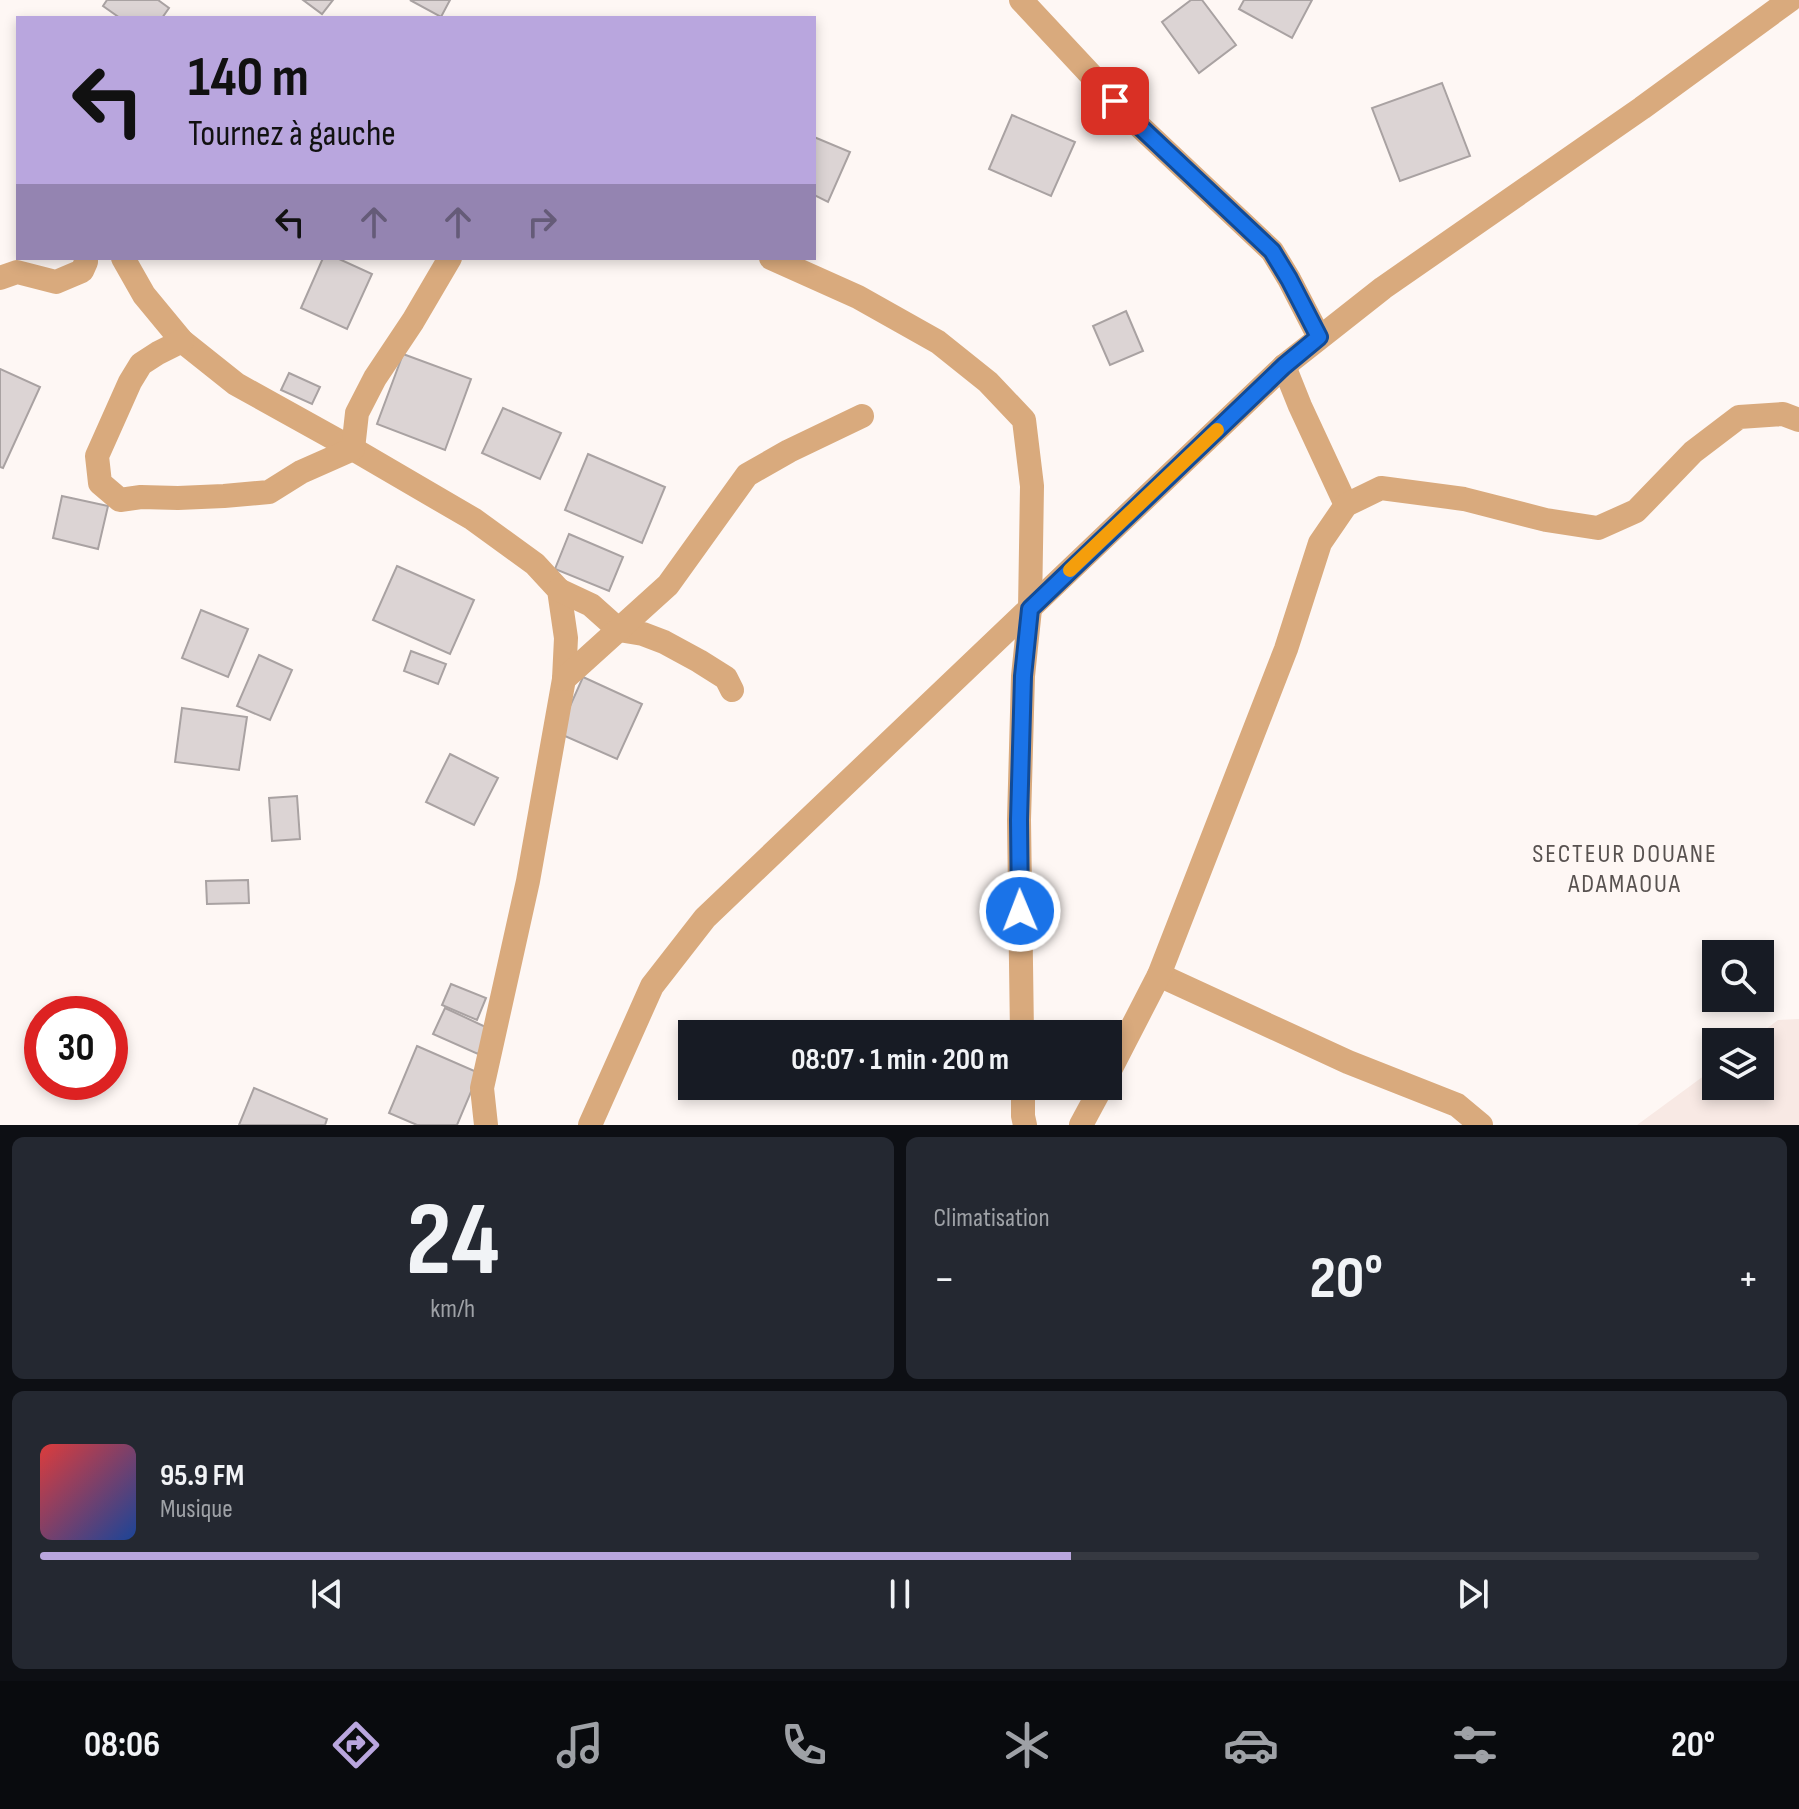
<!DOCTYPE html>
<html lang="fr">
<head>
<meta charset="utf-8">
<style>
	:root { --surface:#171b24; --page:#242831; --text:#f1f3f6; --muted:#9ea1a6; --line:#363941; --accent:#b9a6de }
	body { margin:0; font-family:"Sofia Sans Condensed",sans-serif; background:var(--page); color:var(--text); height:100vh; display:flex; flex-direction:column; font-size:30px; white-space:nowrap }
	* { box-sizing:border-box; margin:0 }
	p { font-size:26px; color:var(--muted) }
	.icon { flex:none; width:44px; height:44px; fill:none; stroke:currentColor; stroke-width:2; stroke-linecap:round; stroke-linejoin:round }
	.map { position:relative; height:1125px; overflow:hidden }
	.sheet { display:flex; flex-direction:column; gap:12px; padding:12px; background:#0d0f14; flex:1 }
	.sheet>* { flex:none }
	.banner { position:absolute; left:16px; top:16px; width:800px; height:244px; border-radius:0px; box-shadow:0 4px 12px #0003; background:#b9a6de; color:#111; overflow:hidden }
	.buttons { position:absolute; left:1702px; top:940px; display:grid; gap:16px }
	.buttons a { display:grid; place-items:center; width:72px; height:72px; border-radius:0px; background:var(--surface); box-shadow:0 4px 12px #0003; font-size:40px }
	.speed { position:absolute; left:24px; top:996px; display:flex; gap:16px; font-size:40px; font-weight:700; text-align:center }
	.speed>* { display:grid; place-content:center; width:104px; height:104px; border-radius:50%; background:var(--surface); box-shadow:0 4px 12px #0003; line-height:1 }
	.speed .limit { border:12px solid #d22; background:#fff; color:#111 }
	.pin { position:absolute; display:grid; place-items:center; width:68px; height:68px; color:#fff; margin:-34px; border-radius:16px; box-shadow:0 4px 12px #0006 }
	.me { position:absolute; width:88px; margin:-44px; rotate:359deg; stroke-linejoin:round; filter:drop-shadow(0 0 6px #0008) }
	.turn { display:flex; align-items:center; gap:28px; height:168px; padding:0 40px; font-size:36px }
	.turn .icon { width:104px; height:104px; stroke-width:2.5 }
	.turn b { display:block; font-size:56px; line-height:68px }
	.lanes { display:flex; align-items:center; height:76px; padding:0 40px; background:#0003; justify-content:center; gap:40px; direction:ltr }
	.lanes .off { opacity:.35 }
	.big { font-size:60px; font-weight:700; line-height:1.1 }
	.sheet .tile { flex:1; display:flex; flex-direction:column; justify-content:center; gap:12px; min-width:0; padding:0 28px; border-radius:12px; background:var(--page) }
	.sheet .dial { align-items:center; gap:0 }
	.dial b { font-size:104px; line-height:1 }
	.song { display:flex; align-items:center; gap:24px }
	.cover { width:96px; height:96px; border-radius:12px; background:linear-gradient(135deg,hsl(0 70% 55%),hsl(220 70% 35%)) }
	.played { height:8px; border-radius:4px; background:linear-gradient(90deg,var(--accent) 60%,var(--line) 60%) }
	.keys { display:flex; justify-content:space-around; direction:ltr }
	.heat { display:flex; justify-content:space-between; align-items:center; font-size:44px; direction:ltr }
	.sheet .tiles { flex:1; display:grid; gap:12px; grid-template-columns:1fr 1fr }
	.tile:last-child { grid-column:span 2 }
	.trip { position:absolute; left:678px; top:1020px; width:444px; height:80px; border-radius:0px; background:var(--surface); box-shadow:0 4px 12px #0003; font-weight:700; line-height:80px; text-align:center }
	.menu { display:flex; height:128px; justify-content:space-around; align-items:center; background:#090b0e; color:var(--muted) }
	.menu .icon { width:56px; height:56px }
	.menu .selected { color:var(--accent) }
	.menu b { font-size:36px; color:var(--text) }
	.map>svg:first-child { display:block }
	.built { fill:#f8e9e4 }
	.building { fill:#dcd4d4; stroke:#a9a2a2; stroke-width:2 }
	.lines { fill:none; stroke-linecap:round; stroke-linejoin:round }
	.minor { stroke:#d9aa7d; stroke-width:24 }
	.route-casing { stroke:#114b97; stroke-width:20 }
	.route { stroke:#1a73e8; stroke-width:14 }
	.slow { stroke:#f59e0b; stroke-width:14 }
	.labels { text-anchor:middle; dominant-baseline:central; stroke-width:7; stroke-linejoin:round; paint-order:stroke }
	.neighbourhood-label { font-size:26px; letter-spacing:2px; fill:#585250; stroke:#fef7f4 }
</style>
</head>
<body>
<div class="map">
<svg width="1799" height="1125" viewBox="0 0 1799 1125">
	<rect width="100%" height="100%" fill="#fef7f4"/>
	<path class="built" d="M 1799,1019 L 1799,1125 L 1637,1125 L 1716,1067 L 1716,1086 L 1760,1086 L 1760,1042 L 1749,1042 L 1778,1020 Z"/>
	<g class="building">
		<path d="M 107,0 L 158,0 L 169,8 L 162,18 L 120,18 L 103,6 Z"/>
		<path d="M 303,0 L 333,0 L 322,14 Z"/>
		<path d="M 410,0 L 450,0 L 441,17 Z"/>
		<path d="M 1191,0 L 1202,0 L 1236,45 L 1199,73 L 1162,22 Z"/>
		<path d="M 1244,0 L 1312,0 L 1292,38 L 1239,9 Z"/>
		<path d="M 1442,83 L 1470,156 L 1400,181 L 1372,108 Z"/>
		<path d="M 1012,115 L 1075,142 L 1051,196 L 989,169 Z"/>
		<path d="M 814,137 L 850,152 L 828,202 L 814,195 Z"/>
		<path d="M 323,258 L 337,258 L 372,274 L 347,329 L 301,308 Z"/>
		<path d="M 1126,311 L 1143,351 L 1110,365 L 1093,326 Z"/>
		<path d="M 403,354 L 471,379 L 445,450 L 377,424 Z"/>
		<path d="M 0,369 L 40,387 L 3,468 L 0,467 Z"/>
		<path d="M 289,373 L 320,387 L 312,404 L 281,390 Z"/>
		<path d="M 503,408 L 561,433 L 540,479 L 482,453 Z"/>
		<path d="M 588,454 L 665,487 L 642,543 L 565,510 Z"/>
		<path d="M 62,496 L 108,506 L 98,549 L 53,538 Z"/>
		<path d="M 569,534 L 623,557 L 609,591 L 555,569 Z"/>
		<path d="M 397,566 L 474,600 L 450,654 L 373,620 Z"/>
		<path d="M 201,610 L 248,629 L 228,677 L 182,658 Z"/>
		<path d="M 411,651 L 446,664 L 438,684 L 404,671 Z"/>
		<path d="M 259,655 L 292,670 L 270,720 L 237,706 Z"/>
		<path d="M 583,677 L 642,704 L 617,759 L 558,733 Z"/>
		<path d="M 182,708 L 247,717 L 239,770 L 175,762 Z"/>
		<path d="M 450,754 L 498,778 L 474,825 L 426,802 Z"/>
		<path d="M 297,796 L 300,839 L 272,841 L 269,798 Z"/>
		<path d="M 248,880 L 249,903 L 207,904 L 206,881 Z"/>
		<path d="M 451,984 L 486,998 L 477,1020 L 442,1005 Z"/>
		<path d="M 445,1008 L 490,1029 L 478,1054 L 433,1034 Z"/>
		<path d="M 417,1046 L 479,1073 L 457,1125 L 417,1125 L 389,1113 Z"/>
		<path d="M 254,1088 L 327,1119 L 325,1125 L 239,1125 Z"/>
	</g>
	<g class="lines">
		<g class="minor">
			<path d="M 1021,0 L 1134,121 L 1272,251 L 1289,279 L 1319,337"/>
			<path d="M 123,258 L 144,295 L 182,341 L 236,384 L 353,449 L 473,519 L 535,564 L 559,590 L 566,638 L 564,679 L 528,881 L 482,1088 L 486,1125"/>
			<path d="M 771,258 L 858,297 L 938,342 L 988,382 L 1024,420 L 1032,486 L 1030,609 L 1023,676 L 1019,820 L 1022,1034"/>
			<path d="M 0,278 L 17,272 L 56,282 L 82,271 L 86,262 L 86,258"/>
			<path d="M 182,341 L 158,353 L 141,364 L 130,382 L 97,456 L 100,483 L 120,500 L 141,497 L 178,498 L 224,496 L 269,492 L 301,472 L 353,449 L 357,413 L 375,378 L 413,321 L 450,258"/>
			<path d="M 1284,366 L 1300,406 L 1346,505"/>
			<path d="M 559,590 L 591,605 L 619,630 L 643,634 L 664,642 L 699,661 L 726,678 L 732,690"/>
			<path d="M 564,679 L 668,585 L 747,475 L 789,451 L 862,416"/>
			<path d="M 1159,975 L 1348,1062 L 1457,1105 L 1481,1125"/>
			<path d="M 1108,1074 L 1159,975 L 1286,649 L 1320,543 L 1346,505 L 1381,488 L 1464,499 L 1546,520 L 1598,528 L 1636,511 L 1693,452 L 1739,417 L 1783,414 L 1799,420"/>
			<path d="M 1023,1086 L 1023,1116 L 1025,1125"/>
			<path d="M 590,1125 L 652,986 L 705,918 L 1284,366 L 1383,288 L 1642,108 L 1790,0"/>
			<path d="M 1081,1125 L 1102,1086"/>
		</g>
	</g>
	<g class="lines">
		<g class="route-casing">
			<path id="route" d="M 1020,911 L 1019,820 L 1023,676 L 1030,609 L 1284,366 L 1319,337 L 1289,279 L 1272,251 L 1134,121 L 1115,101"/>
		</g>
		<use href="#route" class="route"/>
		<path class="slow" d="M 1070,570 L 1217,430"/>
	</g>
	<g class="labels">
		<g class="neighbourhood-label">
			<text x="1625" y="854">SECTEUR DOUANE<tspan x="1625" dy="30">ADAMAOUA</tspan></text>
		</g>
	</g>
</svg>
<div class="buttons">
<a><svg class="icon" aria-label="search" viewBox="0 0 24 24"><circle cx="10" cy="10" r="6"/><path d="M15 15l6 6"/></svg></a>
<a><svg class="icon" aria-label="layers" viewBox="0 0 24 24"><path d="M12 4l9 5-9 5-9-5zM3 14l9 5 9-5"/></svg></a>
</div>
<div class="speed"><div class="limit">30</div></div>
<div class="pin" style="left:1115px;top:101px;background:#d93025"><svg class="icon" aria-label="arrive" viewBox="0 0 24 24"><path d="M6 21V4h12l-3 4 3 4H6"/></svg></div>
<svg class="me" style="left:1020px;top:911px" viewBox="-20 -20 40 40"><circle r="17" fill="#1a73e8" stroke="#fff" stroke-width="3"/><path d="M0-11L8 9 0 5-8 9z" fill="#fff"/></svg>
<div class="trip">08:07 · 1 min · 200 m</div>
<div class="banner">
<div class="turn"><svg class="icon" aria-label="left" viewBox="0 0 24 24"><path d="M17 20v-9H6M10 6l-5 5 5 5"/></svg><div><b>140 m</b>Tournez à gauche</div></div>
<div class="lanes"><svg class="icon" aria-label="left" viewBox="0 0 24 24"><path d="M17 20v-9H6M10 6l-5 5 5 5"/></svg><svg class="icon off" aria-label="ahead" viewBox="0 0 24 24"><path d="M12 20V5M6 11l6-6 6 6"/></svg><svg class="icon off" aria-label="ahead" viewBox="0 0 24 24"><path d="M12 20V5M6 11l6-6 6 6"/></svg><svg class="icon off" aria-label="right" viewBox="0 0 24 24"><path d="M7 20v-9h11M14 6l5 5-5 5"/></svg></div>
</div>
</div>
<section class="sheet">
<div class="tiles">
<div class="tile dial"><b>24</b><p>km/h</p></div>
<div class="tile"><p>Climatisation</p>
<div class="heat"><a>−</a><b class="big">20°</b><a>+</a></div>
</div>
<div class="tile">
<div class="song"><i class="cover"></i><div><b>95.9 FM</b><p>Musique</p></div></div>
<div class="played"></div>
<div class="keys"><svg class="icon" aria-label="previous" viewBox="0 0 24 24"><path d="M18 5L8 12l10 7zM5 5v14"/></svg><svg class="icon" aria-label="pause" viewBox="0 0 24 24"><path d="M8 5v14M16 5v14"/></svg><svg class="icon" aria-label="next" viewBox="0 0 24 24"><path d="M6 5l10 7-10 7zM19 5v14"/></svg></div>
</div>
</div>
</section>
<nav class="menu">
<b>08:06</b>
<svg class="icon selected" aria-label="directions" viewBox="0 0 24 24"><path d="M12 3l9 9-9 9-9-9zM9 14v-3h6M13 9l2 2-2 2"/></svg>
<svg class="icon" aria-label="music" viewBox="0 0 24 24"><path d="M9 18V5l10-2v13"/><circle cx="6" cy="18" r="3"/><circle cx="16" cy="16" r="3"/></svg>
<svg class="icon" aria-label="phone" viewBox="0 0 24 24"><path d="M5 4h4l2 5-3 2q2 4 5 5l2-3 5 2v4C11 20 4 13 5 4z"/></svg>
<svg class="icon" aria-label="climate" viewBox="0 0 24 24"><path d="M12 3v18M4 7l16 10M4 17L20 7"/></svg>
<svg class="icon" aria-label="car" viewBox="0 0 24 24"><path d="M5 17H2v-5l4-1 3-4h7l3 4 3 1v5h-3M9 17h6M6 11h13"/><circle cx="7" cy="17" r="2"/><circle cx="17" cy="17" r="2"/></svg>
<svg class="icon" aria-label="filters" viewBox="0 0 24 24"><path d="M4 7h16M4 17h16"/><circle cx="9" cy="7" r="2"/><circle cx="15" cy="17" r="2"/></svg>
<b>20°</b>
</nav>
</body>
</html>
